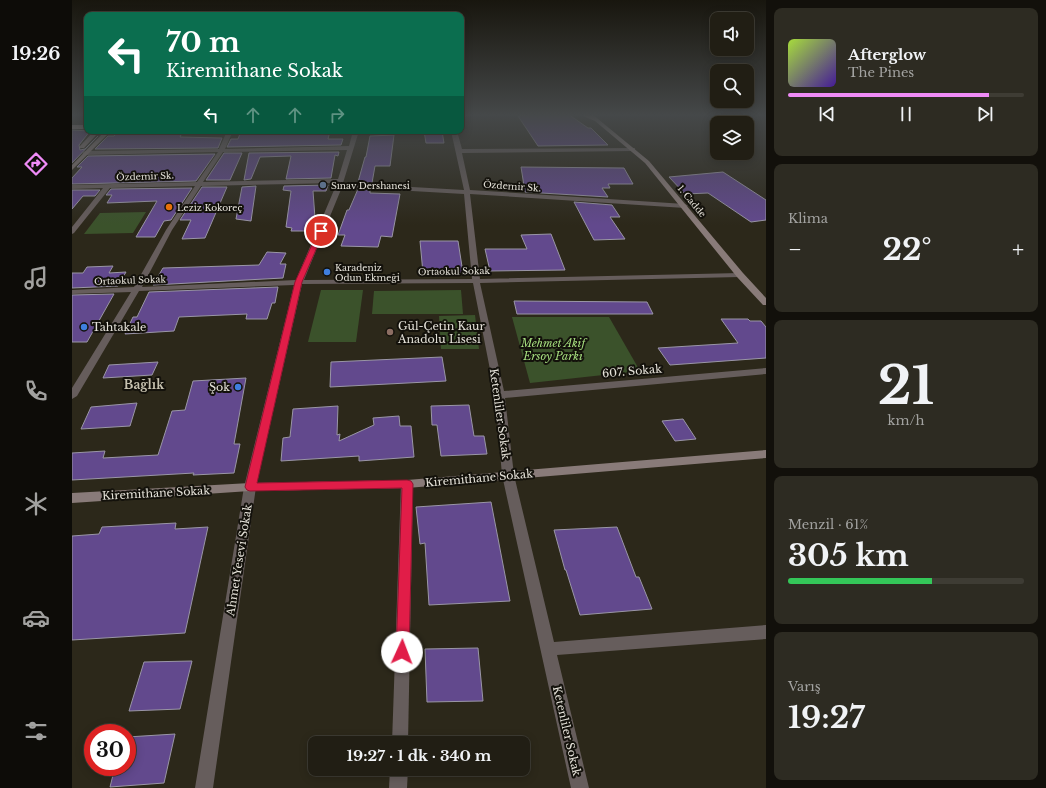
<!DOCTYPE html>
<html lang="tr">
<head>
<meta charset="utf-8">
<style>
	:root { --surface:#211e14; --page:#2d2b22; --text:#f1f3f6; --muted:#a2a2a0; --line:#3e3c34; --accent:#ef8bf7 }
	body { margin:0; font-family:"Libre Baskerville",serif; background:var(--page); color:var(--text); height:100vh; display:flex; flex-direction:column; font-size:15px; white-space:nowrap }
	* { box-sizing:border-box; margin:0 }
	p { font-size:13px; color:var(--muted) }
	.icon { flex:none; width:22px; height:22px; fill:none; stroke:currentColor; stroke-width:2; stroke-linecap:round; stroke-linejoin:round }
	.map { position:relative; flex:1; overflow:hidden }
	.drawer { display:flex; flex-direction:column; gap:8px; padding:8px; background:#12100b; width:280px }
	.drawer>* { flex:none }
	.banner { position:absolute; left:12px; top:12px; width:380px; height:122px; border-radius:8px; box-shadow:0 2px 10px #0003,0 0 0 1px var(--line); background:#0b6e4f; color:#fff; overflow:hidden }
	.fabs { position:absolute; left:638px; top:12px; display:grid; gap:8px }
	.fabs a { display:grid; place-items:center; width:44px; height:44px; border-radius:8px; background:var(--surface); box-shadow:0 2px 10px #0003,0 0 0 1px var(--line); font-size:20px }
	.speed { position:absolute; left:12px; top:724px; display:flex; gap:8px; font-size:20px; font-weight:700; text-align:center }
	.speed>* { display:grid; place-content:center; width:52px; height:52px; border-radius:50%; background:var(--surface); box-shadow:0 2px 10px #0003,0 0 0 1px var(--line); line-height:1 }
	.speed .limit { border:6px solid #d22; background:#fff; color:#111 }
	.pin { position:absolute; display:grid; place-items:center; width:34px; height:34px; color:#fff; margin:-17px; border:2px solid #fff; border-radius:50%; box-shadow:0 1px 4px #0007 }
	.me { position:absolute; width:44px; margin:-22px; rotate:2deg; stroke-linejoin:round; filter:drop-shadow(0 0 3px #0008) }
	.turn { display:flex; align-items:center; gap:14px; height:84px; padding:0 16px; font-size:18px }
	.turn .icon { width:52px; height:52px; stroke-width:2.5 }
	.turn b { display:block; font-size:28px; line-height:34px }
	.lanes { display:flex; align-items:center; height:38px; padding:0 16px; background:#0003; justify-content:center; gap:20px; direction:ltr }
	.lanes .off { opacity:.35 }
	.big { font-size:30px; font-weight:800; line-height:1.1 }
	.drawer .tile { flex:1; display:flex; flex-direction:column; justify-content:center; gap:6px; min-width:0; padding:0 14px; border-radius:8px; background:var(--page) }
	.drawer .dial { align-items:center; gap:0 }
	.dial b { font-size:52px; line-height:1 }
	.song { display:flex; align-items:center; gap:12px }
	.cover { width:48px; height:48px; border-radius:6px; background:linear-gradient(135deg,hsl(80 70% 55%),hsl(260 70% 35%)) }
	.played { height:4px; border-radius:2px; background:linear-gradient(90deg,var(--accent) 85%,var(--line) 85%) }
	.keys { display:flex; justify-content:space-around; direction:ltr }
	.heat { display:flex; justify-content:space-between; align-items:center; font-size:22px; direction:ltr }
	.charge { height:6px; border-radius:3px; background:linear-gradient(90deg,#34c759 61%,var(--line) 0) }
	.trip { position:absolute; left:236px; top:736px; width:222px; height:40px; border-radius:8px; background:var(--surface); box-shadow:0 2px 10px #0003,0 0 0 1px var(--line); font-weight:800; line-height:40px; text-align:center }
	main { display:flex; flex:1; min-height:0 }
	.menu { display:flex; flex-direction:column; width:72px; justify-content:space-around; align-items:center; background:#0d0c08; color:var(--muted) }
	.menu .icon { width:28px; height:28px }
	.menu .on { color:var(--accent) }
	.menu b { font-size:18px; color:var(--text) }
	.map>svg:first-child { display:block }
	.green { fill:#3b522b }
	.building { fill:#62498d; stroke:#9a96a6 }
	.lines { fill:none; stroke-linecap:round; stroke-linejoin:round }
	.street { fill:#665d5c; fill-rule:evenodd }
	.secondary { fill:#897b79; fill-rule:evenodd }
	.highway { fill:#bba6a3; fill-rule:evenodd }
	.route { fill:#e11d48; stroke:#92132f }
	.service-dot { fill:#5c6f8a; stroke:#13110b; stroke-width:1.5 }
	.food-dot { fill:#e8710a; stroke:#13110b; stroke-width:1.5 }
	.shop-dot { fill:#3f7fe0; stroke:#13110b; stroke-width:1.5 }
	.education-dot { fill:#8d6e63; stroke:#13110b; stroke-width:1.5 }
	.labels { text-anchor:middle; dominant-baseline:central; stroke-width:4; stroke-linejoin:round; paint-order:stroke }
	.far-street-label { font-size:9px; fill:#e5e2d9; stroke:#13110b }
	.far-poi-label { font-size:9px; fill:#e5e2d9; stroke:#13110b; text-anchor:start }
	.poi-label { font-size:11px; fill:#e5e2d9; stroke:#13110b; text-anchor:start }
	.park-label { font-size:11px; font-style:italic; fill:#a6df7f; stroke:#13110b }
	.street-label { font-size:11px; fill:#e5e2d9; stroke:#13110b }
	.neighbourhood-label { font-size:12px; font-weight:bold; fill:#c7c2b0; stroke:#13110b }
</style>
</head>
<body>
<main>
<nav class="menu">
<b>19:26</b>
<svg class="icon on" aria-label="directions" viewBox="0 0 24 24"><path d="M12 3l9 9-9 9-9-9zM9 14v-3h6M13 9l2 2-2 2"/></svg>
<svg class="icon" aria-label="music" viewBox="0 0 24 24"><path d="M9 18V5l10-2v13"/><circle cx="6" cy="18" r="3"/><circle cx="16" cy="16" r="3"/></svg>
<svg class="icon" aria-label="phone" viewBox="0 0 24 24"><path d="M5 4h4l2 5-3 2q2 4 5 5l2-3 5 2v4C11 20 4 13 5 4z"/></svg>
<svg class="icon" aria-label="climate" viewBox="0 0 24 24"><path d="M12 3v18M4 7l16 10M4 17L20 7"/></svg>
<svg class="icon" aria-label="car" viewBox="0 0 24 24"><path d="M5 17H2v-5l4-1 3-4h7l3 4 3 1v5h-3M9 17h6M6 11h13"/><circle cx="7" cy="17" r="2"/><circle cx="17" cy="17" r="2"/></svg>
<svg class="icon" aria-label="filters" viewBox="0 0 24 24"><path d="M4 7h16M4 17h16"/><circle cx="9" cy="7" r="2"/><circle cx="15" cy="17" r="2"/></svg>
</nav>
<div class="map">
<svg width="694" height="788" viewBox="0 0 694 788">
	<rect width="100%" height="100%" fill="#2c281a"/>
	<g class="green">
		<path d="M 74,212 L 61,233 L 12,234 L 28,213 Z"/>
		<path d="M 249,290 L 291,290 L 284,342 L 236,342 Z"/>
		<path d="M 389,290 L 391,314 L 300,314 L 302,291 Z"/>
		<path d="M 403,315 L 407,349 L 369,349 L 367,316 Z"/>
		<path d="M 440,317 L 537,317 L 568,371 L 458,383 Z"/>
	</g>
	<g class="building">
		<path d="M 468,114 L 496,114 L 516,128 L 519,128 L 536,145 L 466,146 L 446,116 Z"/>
		<path d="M 0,130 L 18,131 L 7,145 L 8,150 L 13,149 L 26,136 L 0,163 Z"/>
		<path d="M 46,131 L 111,131 L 108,137 L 150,138 L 146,148 L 23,149 L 36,136 L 42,136 Z"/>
		<path d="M 169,131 L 258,131 L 256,139 L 271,139 L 269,145 L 155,147 L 159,139 L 166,139 Z"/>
		<path d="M 352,131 L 370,131 L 372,143 L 354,143 Z"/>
		<path d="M 322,135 L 318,166 L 303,166 L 300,183 L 286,182 L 293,157 L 294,157 L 298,136 Z"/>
		<path d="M 267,152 L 266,156 L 263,155 L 259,178 L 214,179 L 219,156 L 188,157 L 179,179 L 172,180 L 177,153 Z"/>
		<path d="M 152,153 L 170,153 L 158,180 L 134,180 Z"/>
		<path d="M 143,154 L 124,181 L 0,184 L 0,178 L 10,167 L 5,167 L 16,156 Z"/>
		<path d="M 449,167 L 552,168 L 561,184 L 536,184 L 538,188 L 530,188 L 536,197 L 453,192 Z"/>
		<path d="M 651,172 L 694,200 L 694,220 L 679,222 L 636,193 L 613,194 L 597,177 Z"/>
		<path d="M 256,185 L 254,191 L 241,191 L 243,218 L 237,231 L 219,231 L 220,228 L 214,227 L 219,191 L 211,190 L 212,186 Z"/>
		<path d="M 184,186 L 179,221 L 164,219 L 170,187 Z"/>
		<path d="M 130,187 L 155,187 L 133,238 L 110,239 L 119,220 L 108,220 Z"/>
		<path d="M 120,188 L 99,220 L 92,221 L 83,237 L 64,237 L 85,201 L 35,203 L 40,195 L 34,195 L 39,189 Z"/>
		<path d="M 286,189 L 298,190 L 298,193 L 328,194 L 320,237 L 309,236 L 306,247 L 269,246 L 273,235 L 266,235 L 275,210 L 277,210 Z"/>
		<path d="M 0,190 L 28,190 L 23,196 L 11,196 L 0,209 Z"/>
		<path d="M 502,202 L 540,205 L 548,217 L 538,217 L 553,239 L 522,240 Z"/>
		<path d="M 479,234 L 493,270 L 418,271 L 413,249 L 455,249 L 449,235 Z"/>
		<path d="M 348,241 L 386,241 L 391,273 L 351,273 Z"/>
		<path d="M 195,252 L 214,253 L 208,264 L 214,264 L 211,278 L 81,285 L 91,268 L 187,265 Z"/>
		<path d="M 41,266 L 37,273 L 54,272 L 46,286 L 0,288 L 0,273 L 11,273 L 15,267 Z"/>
		<path d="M 206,287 L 203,303 L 200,303 L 195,319 L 174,319 L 175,314 L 107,317 L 102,331 L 53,334 L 61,317 L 65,317 L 77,292 Z"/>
		<path d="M 42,294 L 15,342 L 0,342 L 0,295 Z"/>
		<path d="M 442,301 L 575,302 L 581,314 L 445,314 Z"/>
		<path d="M 649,319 L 676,319 L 678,321 L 689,321 L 694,327 L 694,358 L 598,365 L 586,348 L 666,343 Z"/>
		<path d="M 370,357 L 374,381 L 258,387 L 259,362 Z"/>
		<path d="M 86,362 L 80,375 L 31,378 L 37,365 Z"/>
		<path d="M 174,378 L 162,444 L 168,444 L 162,473 L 121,475 L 122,473 L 0,480 L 0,453 L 33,451 L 31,458 L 86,455 L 100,411 L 113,410 L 121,381 Z"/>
		<path d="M 65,403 L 58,426 L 9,429 L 19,407 Z"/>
		<path d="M 397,405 L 402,436 L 412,436 L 415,454 L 369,456 L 365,425 L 360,425 L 359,406 Z"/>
		<path d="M 266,406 L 265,435 L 268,434 L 267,441 L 302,425 L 301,418 L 327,416 L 328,426 L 339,426 L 342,457 L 287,461 L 287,456 L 209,461 L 211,438 L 218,437 L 221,409 Z"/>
		<path d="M 611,419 L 624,439 L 603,441 L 590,421 Z"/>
		<path d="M 419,502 L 438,601 L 357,605 L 353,543 L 348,544 L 344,507 Z"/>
		<path d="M 104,523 L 103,529 L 136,527 L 113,633 L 0,640 L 0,536 L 27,534 L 30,527 Z"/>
		<path d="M 545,527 L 564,577 L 567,577 L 580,609 L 508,615 L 494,570 L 493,570 L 482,530 Z"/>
		<path d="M 406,648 L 411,701 L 355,702 L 353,649 Z"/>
		<path d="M 120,661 L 108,709 L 57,711 L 72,662 Z"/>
		<path d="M 103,734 L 92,783 L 38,787 L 43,767 L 55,767 L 55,737 Z"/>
	</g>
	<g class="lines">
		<g class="street">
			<path d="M 155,131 L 161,131 L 153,149 L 277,146 L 281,131 L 287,131 L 271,183 L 392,190 L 379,131 L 385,131 L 390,149 L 563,148 L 563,150 L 561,151 L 390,153 L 398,190 L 613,204 L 616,206 L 613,208 L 398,194 L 408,279 L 668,273 L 672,275 L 668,277 L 408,283 L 432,391 L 694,368 L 694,374 L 433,398 L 442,475 L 482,642 L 694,625 L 694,639 L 485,655 L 517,788 L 499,788 L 430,475 L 423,395 L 401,283 L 230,284 L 184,487 L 141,788 L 123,788 L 172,487 L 222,285 L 67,291 L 5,396 L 0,399 L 0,388 L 59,292 L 0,294 L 0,290 L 62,287 L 94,230 L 123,186 L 38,188 L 2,233 L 0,234 L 0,227 L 31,188 L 0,189 L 0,185 L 125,182 L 146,152 L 13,155 L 10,153 L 13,151 L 147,149 ZM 275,150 L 266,179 L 131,182 L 151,152 ZM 265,183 L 224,280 L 70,287 L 100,230 L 129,186 ZM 270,187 L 392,194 L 400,279 L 232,280 Z"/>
			<path d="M 335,480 L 339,481 L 341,484 L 336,743 L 320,743 L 329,484 L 331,481 Z"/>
			<path d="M 318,769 L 336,769 L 335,788 L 317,788 Z"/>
		</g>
		<g class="secondary">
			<path d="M 408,114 L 406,115 L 389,117 L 389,115 Z"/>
			<path d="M 506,114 L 520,114 L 577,161 L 671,273 L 694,298 L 694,305 L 691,305 L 665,277 L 573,163 L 523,121 Z"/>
			<path d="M 22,131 L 28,131 L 12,148 L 8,148 L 8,146 Z"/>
			<path d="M 33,131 L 39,131 L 0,170 L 0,165 Z"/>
			<path d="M 694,450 L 694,458 L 335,488 L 178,491 L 0,503 L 0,493 L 178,483 L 335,480 Z"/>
		</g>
		<rect class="highway" x="0" y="125" width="15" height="4"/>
	</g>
	<linearGradient id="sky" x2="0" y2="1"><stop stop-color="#18160e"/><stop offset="0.51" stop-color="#454849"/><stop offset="1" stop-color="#454849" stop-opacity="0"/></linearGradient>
	<rect width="694" height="225" fill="url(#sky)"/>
	<path class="route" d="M 247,229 L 252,231 L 230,282 L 185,483 L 335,480 L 339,481 L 341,484 L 337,652 L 335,656 L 330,658 L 326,656 L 324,652 L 330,488 L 178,491 L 175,490 L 173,487 L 223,282 Z"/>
	<circle class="service-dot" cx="251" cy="185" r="4"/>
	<circle class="food-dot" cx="97" cy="207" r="4"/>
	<g class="shop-dot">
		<circle cx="255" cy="272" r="4"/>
		<circle cx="12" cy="327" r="4"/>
		<circle cx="166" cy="387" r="4"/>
	</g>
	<circle class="education-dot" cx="318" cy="332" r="4"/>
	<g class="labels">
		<g class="far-street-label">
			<text transform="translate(73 176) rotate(-2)">Özdemir Sk.</text>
			<text transform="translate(440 186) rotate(4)">Özdemir Sk.</text>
			<text transform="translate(620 201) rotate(50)">1. Cadde</text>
			<text transform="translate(382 271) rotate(-1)">Ortaokul Sokak</text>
			<text transform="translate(58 280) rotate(-2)">Ortaokul Sokak</text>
		</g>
		<g class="far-poi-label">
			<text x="259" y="185">Sınav Dershanesi</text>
			<text x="105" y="207">Leziz Kokoreç</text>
			<text x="263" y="267">Karadeniz<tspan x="263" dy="10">Odun Ekmeği</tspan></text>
		</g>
		<g class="poi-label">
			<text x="326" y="326">Gül-Çetin Kaur<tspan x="326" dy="13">Anadolu Lisesi</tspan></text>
			<text x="20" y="327">Tahtakale</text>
			<text x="158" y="387" text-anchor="end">Şok</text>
		</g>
		<g class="park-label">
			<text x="481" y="343">Mehmet Akif<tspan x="481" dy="13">Ersoy Parkı</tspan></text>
		</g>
		<g class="street-label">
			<text transform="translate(560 371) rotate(-5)">607. Sokak</text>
			<text transform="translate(428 414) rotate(82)">Ketenliler Sokak</text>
			<text transform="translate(407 478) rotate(-5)">Kiremithane Sokak</text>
			<text transform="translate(84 493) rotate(-3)">Kiremithane Sokak</text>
			<text transform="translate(167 560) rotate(-81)">Ahmet Yesevi Sokak</text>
			<text transform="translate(495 731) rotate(77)">Ketenliler Sokak</text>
		</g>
		<g class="neighbourhood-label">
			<text x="72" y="384">Bağlık</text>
		</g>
	</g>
</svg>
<div class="fabs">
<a><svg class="icon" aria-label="sound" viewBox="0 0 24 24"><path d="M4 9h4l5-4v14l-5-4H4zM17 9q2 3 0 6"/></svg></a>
<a><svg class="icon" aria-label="search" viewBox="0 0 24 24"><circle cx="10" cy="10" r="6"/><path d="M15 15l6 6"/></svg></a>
<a><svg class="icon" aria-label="layers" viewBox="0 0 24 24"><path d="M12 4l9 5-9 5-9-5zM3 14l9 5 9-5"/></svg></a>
</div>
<div class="speed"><div class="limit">30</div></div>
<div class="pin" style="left:249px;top:231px;background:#d93025"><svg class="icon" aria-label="arrive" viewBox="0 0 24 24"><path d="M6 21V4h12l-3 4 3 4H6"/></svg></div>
<svg class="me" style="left:330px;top:652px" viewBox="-20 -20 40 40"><circle r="19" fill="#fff"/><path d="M0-13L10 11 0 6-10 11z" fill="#e11d48"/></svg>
<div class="trip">19:27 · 1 dk · 340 m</div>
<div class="banner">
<div class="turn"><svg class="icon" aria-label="left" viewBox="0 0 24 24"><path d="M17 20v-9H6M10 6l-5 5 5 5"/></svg><div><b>70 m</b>Kiremithane Sokak</div></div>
<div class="lanes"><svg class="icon" aria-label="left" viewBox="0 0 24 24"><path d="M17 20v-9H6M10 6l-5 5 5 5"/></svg><svg class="icon off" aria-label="ahead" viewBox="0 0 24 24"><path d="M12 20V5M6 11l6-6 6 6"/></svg><svg class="icon off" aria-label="ahead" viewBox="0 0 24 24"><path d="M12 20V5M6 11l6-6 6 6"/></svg><svg class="icon off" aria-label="right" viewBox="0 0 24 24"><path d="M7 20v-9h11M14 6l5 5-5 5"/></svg></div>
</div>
</div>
<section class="drawer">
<div class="tile">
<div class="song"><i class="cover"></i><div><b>Afterglow</b><p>The Pines</p></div></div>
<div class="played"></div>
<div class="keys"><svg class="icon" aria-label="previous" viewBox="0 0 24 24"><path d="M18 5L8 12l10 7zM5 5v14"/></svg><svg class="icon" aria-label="pause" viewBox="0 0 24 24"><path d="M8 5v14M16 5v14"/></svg><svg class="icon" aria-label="next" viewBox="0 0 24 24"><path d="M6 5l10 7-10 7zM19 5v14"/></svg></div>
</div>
<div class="tile"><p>Klima</p>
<div class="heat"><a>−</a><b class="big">22°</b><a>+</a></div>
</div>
<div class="tile dial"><b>21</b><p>km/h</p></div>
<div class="tile"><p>Menzil · 61%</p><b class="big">305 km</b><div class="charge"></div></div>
<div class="tile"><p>Varış</p><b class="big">19:27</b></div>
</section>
</main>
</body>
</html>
